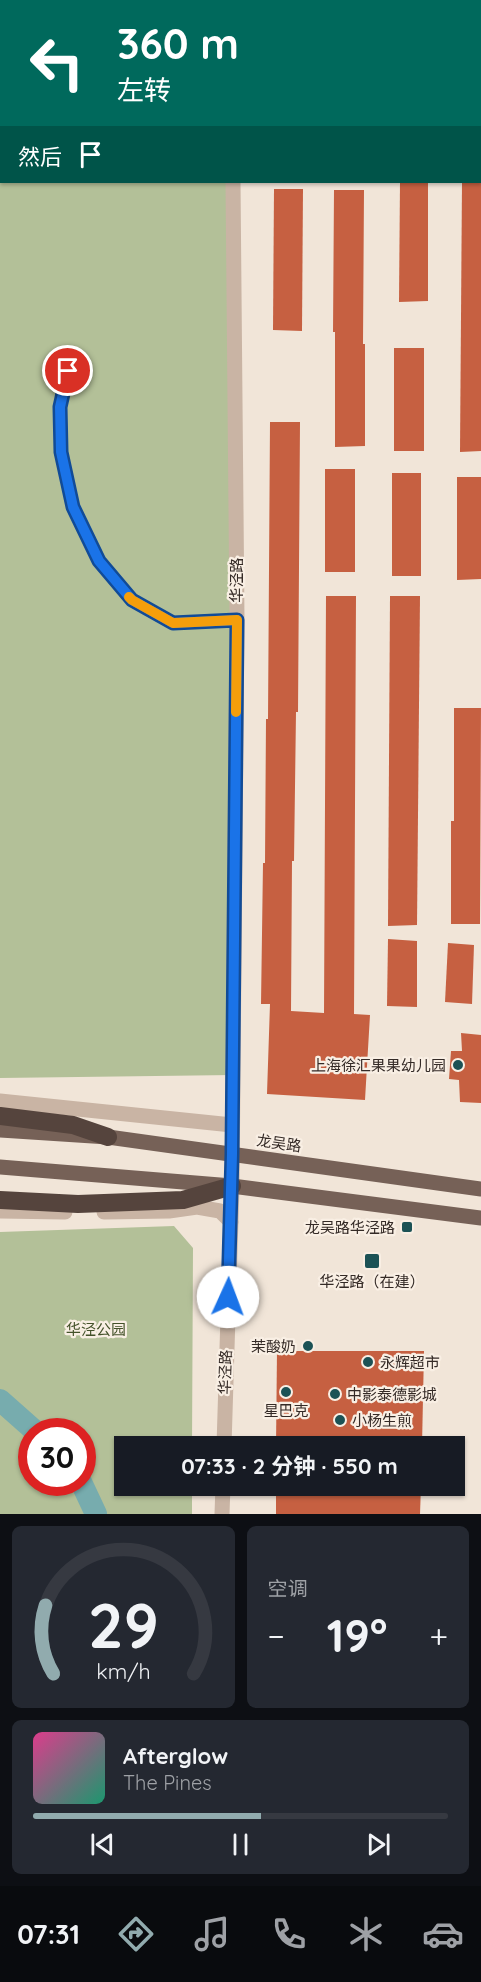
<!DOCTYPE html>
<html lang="zh">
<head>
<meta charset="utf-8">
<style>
	:root { --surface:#171b24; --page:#242831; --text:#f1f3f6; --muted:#9ea1a6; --line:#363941; --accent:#91abae }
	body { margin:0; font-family:Quicksand,"Noto Sans SC",sans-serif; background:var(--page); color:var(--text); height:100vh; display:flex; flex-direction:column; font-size:22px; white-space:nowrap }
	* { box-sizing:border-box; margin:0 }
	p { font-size:20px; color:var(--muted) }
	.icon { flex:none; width:33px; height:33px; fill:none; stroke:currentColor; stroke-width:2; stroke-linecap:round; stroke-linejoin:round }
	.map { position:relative; height:1514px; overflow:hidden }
	.sheet { display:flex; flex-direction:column; gap:12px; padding:12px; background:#0d0f14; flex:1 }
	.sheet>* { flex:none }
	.hud { position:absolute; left:0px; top:0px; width:482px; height:183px; box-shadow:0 2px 4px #0004; background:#00695c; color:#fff; overflow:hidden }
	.speed { position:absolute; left:18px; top:1418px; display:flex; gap:12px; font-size:30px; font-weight:700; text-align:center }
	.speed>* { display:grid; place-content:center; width:78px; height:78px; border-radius:50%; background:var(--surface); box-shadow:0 2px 4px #0004; line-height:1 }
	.speed .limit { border:9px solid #d22; background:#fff; color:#111 }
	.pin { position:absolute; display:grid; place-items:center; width:51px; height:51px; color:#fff; margin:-26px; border:3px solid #fff; border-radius:50%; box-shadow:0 2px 6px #0007 }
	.me { position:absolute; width:66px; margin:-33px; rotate:2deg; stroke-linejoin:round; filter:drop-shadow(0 0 4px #0008) }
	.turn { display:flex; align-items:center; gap:21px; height:126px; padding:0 18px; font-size:27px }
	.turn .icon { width:78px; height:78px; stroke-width:2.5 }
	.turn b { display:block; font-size:42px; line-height:51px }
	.then { display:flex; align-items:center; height:57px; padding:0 18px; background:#0003; gap:12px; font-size:22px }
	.big { font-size:45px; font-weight:700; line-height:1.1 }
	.sheet .tile { flex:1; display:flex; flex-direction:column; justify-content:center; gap:9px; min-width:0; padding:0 21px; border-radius:9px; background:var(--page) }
	.sheet .dial { align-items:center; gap:0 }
	.dial svg { height:156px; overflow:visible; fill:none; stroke:var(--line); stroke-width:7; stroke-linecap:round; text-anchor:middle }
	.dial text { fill:var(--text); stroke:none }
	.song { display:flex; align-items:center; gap:18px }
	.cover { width:72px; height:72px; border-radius:9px; background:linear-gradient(135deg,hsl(330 70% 55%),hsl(160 70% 35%)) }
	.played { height:6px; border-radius:3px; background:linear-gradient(90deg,var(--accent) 55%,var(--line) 55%) }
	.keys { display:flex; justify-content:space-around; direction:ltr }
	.heat { display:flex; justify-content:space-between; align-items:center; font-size:33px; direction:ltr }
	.sheet .tiles { flex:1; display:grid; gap:12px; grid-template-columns:1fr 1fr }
	.tile:last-child { grid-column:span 2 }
	.trip { position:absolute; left:114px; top:1436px; width:351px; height:60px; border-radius:0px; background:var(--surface); box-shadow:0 2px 4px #0004; font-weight:700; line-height:60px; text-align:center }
	.tab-bar { display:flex; height:96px; justify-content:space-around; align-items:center; background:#090b0e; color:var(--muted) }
	.tab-bar .icon { width:42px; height:42px }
	.tab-bar .current { color:var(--accent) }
	.tab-bar b { font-size:27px; color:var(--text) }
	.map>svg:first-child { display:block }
	.green { fill:#b3c098; fill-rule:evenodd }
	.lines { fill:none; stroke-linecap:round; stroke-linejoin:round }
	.river { stroke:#77acae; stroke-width:22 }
	.building { fill:#c66041 }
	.service { stroke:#c9b4a4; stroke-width:8 }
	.minor { stroke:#c9b4a4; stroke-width:15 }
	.primary { stroke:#766157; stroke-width:15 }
	.motorway { stroke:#55443d; stroke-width:18 }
	.route-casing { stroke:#114b97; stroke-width:15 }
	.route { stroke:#1a73e8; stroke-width:10 }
	.slow { stroke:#f59e0b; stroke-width:10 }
	.poi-dot { fill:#1c5255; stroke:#f9efe4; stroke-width:2 }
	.labels { text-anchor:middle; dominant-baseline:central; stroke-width:4.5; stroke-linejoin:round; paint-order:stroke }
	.street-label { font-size:15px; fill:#342a26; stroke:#f9efe4 }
	.poi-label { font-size:15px; fill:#342a26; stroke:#f9efe4; text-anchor:end }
	.park-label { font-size:15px; fill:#44522a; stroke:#f9efe4 }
</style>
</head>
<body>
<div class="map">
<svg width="481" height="1514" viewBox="0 0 481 1514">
	<rect width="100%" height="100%" fill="#f1e5d8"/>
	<g class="green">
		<path d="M 0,0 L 230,0 L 230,2 L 2,2 L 2,182 L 231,182 L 233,1075 L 0,1078 Z"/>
		<path d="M 174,1226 L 193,1248 L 192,1446 L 124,1446 L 124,1485 L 192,1485 L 192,1514 L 0,1514 L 0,1232 ZM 32,1431 L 82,1431 L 82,1482 L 32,1482 Z"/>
	</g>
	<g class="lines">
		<g class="river">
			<path d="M 0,1400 L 35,1431"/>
			<path d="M 81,1482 L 96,1514"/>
		</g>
	</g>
	<g class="building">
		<path d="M 400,182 L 428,182 L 428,301 L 399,302 Z"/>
		<path d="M 462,182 L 481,182 L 481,451 L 460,452 Z"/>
		<path d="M 274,189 L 303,189 L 302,331 L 273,330 Z"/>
		<path d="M 334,190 L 364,190 L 363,344 L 365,344 L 365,446 L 335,447 L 335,332 L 333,332 Z"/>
		<rect x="394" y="348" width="30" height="103"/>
		<path d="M 270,422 L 300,422 L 298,712 L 296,712 L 294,861 L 292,861 L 291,1011 L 324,1013 L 326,596 L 356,596 L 354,1014 L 370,1015 L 365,1100 L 267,1094 L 270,1004 L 261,1004 L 263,863 L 265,863 L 266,719 L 268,719 Z"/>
		<rect x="325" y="469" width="30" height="103"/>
		<rect x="392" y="473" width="29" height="103"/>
		<path d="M 457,477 L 481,477 L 481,579 L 457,580 Z"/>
		<path d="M 390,596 L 420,596 L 417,925 L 388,926 Z"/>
		<path d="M 454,708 L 481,708 L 480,924 L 451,924 L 451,821 L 454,821 Z"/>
		<path d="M 388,939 L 417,941 L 417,1007 L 387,1006 Z"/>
		<path d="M 448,943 L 474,945 L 472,1004 L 445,1002 Z"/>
		<path d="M 461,1033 L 481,1035 L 481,1103 L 460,1102 L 459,1080 L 449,1079 L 451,1051 L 462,1051 Z"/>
		<path d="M 277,1351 L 424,1351 L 422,1446 L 276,1446 Z"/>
		<path d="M 276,1485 L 421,1485 L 420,1514 L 276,1514 Z"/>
	</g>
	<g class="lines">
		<path class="service" d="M 72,352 L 60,407 L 61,452 L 73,507 L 99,561 L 132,600 L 173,623 L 237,620"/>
		<g class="minor">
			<path d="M 232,0 L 232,2"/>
			<path d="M 0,1101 L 232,1125"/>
			<path d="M 0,1211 L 65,1212"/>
			<path d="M 104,1212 L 169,1211 L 197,1207 L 220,1211 L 231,1222"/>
			<path d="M 224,1446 L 232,1186 L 237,620 L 233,182"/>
			<path d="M 222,1514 L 223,1485"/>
		</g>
		<g class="primary">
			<path d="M 0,1130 L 108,1137 L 481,1189"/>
			<path d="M 0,1167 L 232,1186 L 481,1218"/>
		</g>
		<g class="motorway">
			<path d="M 0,1116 L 73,1125 L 108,1137"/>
			<path d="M 0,1200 L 78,1204 L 183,1200 L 232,1186"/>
		</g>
	</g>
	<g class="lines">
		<g class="route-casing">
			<path id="route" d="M 68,371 L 60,407 L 61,452 L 73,507 L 99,561 L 132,600 L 173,623 L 237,620 L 232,1154 L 228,1297"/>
		</g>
		<use href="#route" class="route"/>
		<path class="slow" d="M 129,597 L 132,600 L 173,623 L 237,620 L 236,712"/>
	</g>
	<g class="poi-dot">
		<circle cx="458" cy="1065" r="6"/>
		<rect x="401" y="1221" width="12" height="12" rx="3"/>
		<rect x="364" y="1253" width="16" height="16" rx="3"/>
		<circle cx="308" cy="1346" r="6"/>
		<circle cx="368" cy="1362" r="6"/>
		<circle cx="286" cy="1392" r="6"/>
		<circle cx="335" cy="1394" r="6"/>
		<circle cx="340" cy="1420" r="6"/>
	</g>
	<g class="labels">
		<g class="street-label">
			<text transform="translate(236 580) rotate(-90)">华泾路</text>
			<text transform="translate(279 1143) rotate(8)">龙吴路</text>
			<text transform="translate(225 1372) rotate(-88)">华泾路</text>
		</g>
		<g class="poi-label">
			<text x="446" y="1065">上海徐汇果果幼儿园</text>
			<text x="395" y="1227">龙吴路华泾路</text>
			<text x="372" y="1281" text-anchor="middle">华泾路（在建）</text>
			<text x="296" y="1346">茉酸奶</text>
			<text x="380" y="1362" text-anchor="start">永辉超市</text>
			<text x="347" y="1394" text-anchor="start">中影泰德影城</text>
			<text x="286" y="1410" text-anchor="middle">星巴克</text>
			<text x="352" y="1420" text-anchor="start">小杨生煎</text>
		</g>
		<g class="park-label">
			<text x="96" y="1329">华泾公园</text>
		</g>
	</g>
</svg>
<div class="speed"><div class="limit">30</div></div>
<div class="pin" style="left:68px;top:371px;background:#d93025"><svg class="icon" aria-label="arrive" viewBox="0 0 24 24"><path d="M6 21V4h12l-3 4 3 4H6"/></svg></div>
<svg class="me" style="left:228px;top:1297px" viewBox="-20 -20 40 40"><circle r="19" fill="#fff"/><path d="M0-13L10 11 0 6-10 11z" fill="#1a73e8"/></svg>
<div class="trip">07:33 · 2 分钟 · 550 m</div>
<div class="hud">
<div class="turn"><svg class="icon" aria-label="left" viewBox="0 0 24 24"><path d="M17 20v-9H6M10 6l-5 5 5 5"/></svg><div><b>360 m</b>左转</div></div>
<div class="then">然后<svg class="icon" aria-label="arrive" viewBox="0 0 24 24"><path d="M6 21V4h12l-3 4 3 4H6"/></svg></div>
</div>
</div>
<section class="sheet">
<div class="tiles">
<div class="tile dial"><svg viewBox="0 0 100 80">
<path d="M14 69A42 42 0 1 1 86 69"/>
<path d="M14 69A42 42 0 0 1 10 34" stroke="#91abae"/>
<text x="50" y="56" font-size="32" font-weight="700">29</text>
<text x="50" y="72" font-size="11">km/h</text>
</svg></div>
<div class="tile"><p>空调</p>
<div class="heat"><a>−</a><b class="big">19°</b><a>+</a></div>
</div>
<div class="tile">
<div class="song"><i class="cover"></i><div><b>Afterglow</b><p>The Pines</p></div></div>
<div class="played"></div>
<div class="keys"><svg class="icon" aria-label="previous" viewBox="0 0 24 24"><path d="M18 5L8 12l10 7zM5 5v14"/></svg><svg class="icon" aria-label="pause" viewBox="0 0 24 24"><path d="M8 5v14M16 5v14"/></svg><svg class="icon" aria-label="next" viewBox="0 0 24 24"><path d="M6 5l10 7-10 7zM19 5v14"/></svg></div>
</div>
</div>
</section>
<nav class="tab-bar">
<b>07:31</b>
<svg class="icon current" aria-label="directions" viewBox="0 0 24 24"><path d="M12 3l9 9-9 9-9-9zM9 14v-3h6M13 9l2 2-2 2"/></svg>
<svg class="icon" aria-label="music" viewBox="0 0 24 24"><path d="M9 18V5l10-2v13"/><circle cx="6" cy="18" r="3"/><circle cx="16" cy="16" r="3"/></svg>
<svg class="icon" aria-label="phone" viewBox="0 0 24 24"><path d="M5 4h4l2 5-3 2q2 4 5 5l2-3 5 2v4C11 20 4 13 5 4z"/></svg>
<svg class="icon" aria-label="climate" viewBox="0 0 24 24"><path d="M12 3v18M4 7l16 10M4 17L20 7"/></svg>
<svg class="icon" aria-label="car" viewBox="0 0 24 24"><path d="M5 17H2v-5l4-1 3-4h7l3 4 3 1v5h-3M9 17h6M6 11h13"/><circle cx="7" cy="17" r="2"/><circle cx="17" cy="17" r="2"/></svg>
</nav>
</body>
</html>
